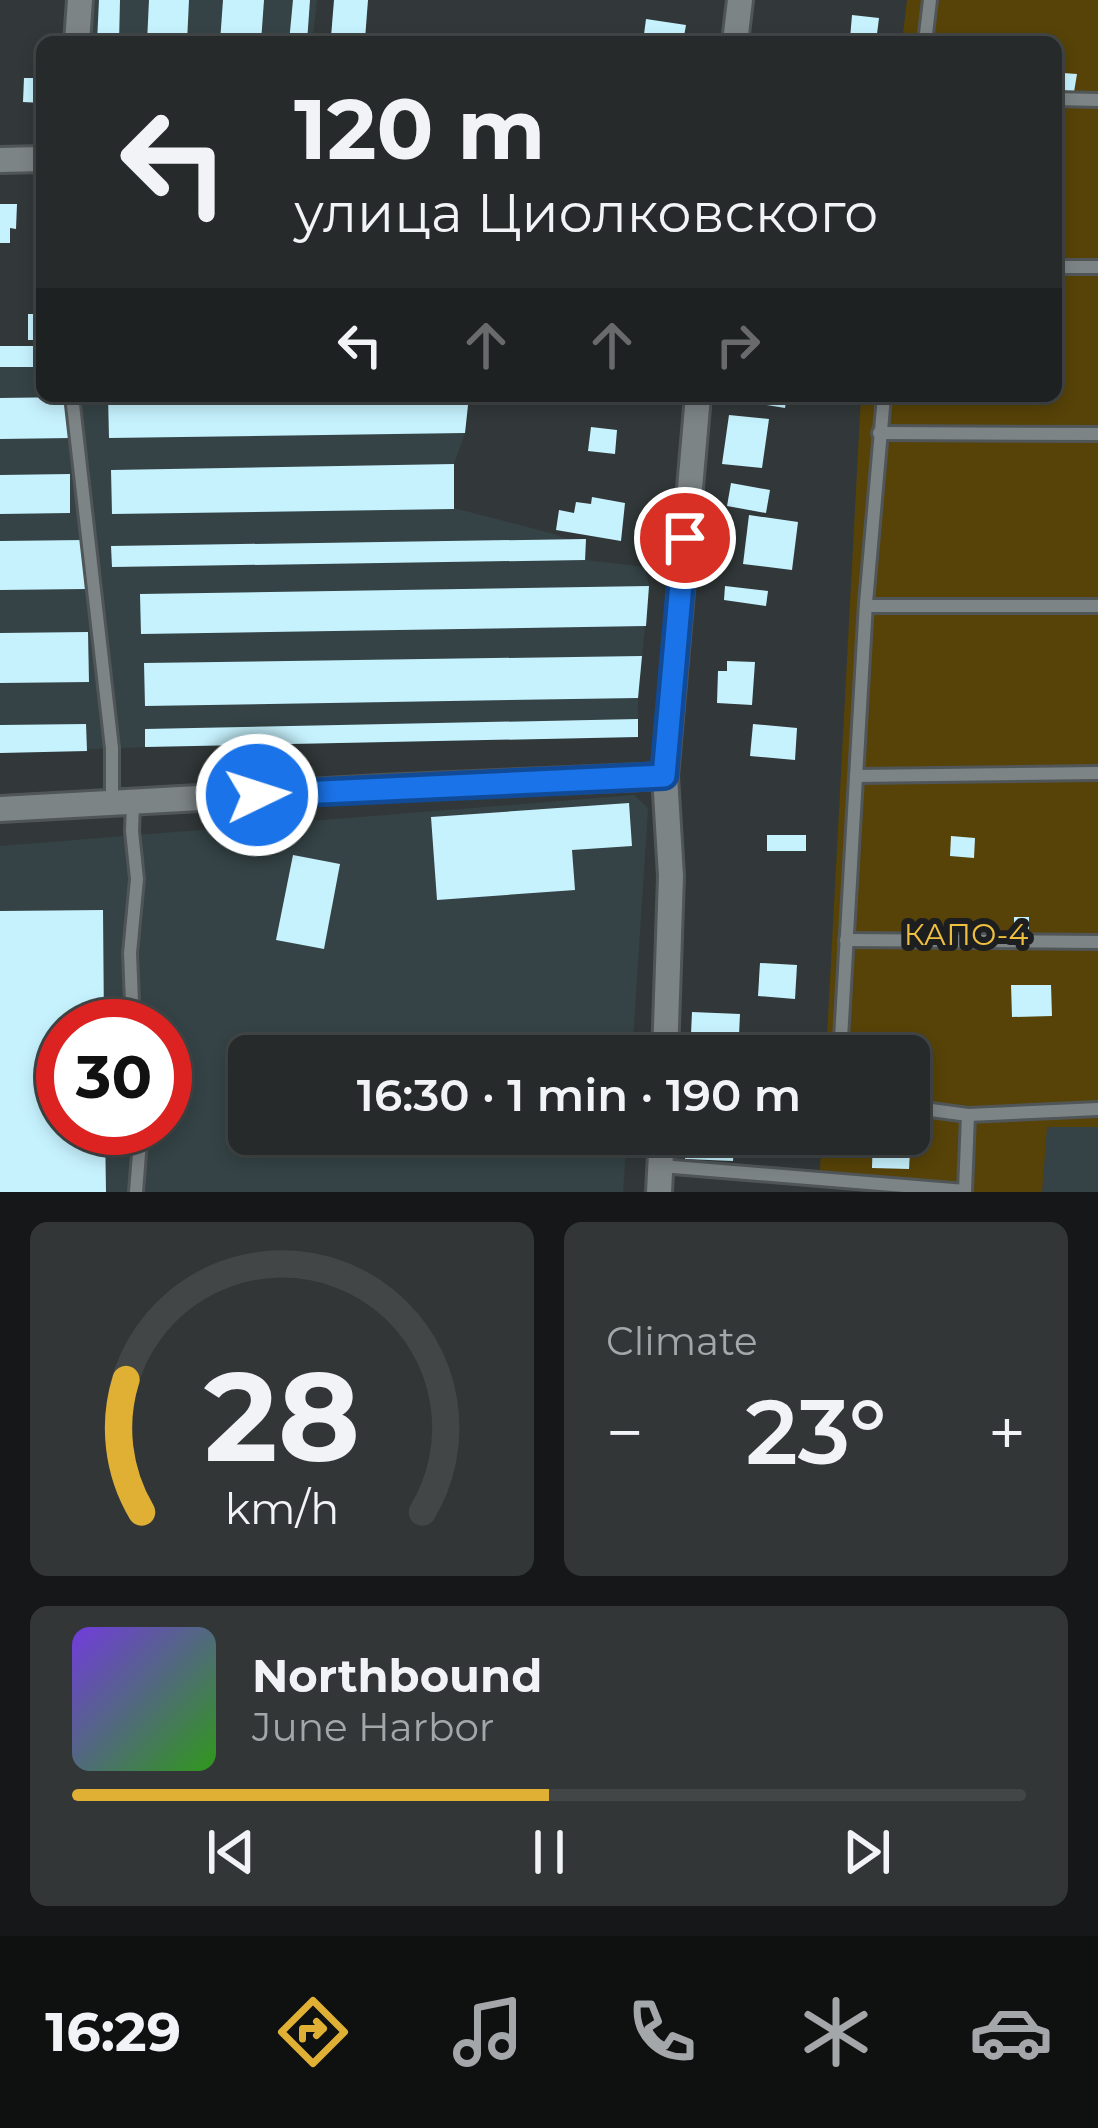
<!DOCTYPE html>
<html lang="en">
<head>
<meta charset="utf-8">
<style>
	:root { --surface:#262a2b; --page:#323637; --text:#f1f3f6; --muted:#a4a7a9; --line:#424647; --accent:#dfb034 }
	body { margin:0; font-family:Montserrat,sans-serif; background:var(--page); color:var(--text); height:100vh; display:flex; flex-direction:column; font-size:45px; white-space:nowrap }
	* { box-sizing:border-box; margin:0 }
	p { font-size:39px; color:var(--muted) }
	.icon { flex:none; width:66px; height:66px; fill:none; stroke:currentColor; stroke-width:2; stroke-linecap:round; stroke-linejoin:round }
	.map { position:relative; height:1192px; overflow:hidden }
	.side { display:flex; flex-direction:column; gap:30px; padding:30px; background:#151718; flex:1 }
	.side>* { flex:none }
	.hud { position:absolute; left:36px; top:36px; width:1026px; height:366px; border-radius:18px; box-shadow:0 6px 18px #0003,0 0 0 3px var(--line); background:#262a2b; color:var(--text); overflow:hidden }
	.speed { position:absolute; left:36px; top:999px; display:flex; gap:24px; font-size:60px; font-weight:700; text-align:center }
	.speed>* { display:grid; place-content:center; width:156px; height:156px; border-radius:50%; background:var(--surface); box-shadow:0 6px 18px #0003,0 0 0 3px var(--line); line-height:1 }
	.speed .limit { border:18px solid #d22; background:#fff; color:#111 }
	.pin { position:absolute; display:grid; place-items:center; width:102px; height:102px; color:#fff; margin:-51px; border:6px solid #fff; border-radius:50%; box-shadow:0 3px 12px #0007 }
	.me { position:absolute; width:132px; margin:-66px; rotate:86deg; stroke-linejoin:round; filter:drop-shadow(0 0 9px #0008) }
	.turn { display:flex; align-items:center; gap:42px; height:252px; padding:0 60px; font-size:54px }
	.turn .icon { width:156px; height:156px; stroke-width:2.5 }
	.turn b { display:block; font-size:84px; line-height:102px }
	.lanes { display:flex; align-items:center; height:114px; padding:0 60px; background:#0003; justify-content:center; gap:60px; direction:ltr }
	.lanes .off { opacity:.35 }
	.big { font-size:90px; font-weight:600; line-height:1.1 }
	.side .tile { flex:1; display:flex; flex-direction:column; justify-content:center; gap:18px; min-width:0; padding:0 42px; border-radius:18px; background:var(--page) }
	.side .dial { align-items:center; gap:0 }
	.dial svg { height:312px; overflow:visible; fill:none; stroke:var(--line); stroke-width:7; stroke-linecap:round; text-anchor:middle }
	.dial text { fill:var(--text); stroke:none }
	.song { display:flex; align-items:center; gap:36px }
	.cover { width:144px; height:144px; border-radius:18px; background:linear-gradient(135deg,hsl(260 70% 55%),hsl(110 70% 35%)) }
	.played { height:12px; border-radius:6px; background:linear-gradient(90deg,var(--accent) 50%,var(--line) 50%) }
	.keys { display:flex; justify-content:space-around; direction:ltr }
	.heat { display:flex; justify-content:space-between; align-items:center; font-size:66px; direction:ltr }
	.side .tiles { flex:1; display:grid; gap:30px; grid-template-columns:1fr 1fr }
	.tile:last-child { grid-column:span 2 }
	.trip { position:absolute; left:228px; top:1035px; width:702px; height:120px; border-radius:18px; background:var(--surface); box-shadow:0 6px 18px #0003,0 0 0 3px var(--line); font-weight:600; line-height:120px; text-align:center }
	.menu { display:flex; height:192px; justify-content:space-around; align-items:center; background:#0f1111; color:var(--muted) }
	.menu .icon { width:84px; height:84px }
	.menu .selected { color:var(--accent) }
	.menu b { font-size:54px; color:var(--text) }
	.map>svg:first-child { display:block }
	.built { fill:#354346; fill-rule:evenodd }
	.green { fill:#574308 }
	.building { fill:#c6f2fe }
	.lines { fill:none; stroke-linecap:round; stroke-linejoin:round }
	.lane-casing { stroke:#505557; stroke-width:18 }
	.street-casing { stroke:#505557; stroke-width:30 }
	.lane { stroke:#7d8486; stroke-width:12 }
	.street { stroke:#7d8486; stroke-width:24 }
	.route-casing { stroke:#114b97; stroke-width:30 }
	.route { stroke:#1a73e8; stroke-width:21 }
	.labels { text-anchor:middle; dominant-baseline:central; stroke-width:12; stroke-linejoin:round; paint-order:stroke }
	.park-label { font-size:30px; fill:#f0bf3f; stroke:#1c1e1f }
</style>
</head>
<body>
<div class="map">
<svg width="1098" height="1192" viewBox="0 0 1098 1192">
	<rect width="100%" height="100%" fill="#323839"/>
	<g class="built">
		<path d="M 93,0 L 317,0 L 312,42 L 91,42 Z"/>
		<path d="M 0,346 L 42,346 L 42,396 L 469,396 L 465,433 L 454,464 L 454,508 L 554,534 L 581,545 L 586,539 L 586,560 L 645,567 L 649,586 L 638,698 L 638,737 L 145,747 L 0,753 Z"/>
		<path d="M 634,795 L 648,808 L 632,1056 L 249,1056 L 249,1134 L 627,1134 L 623,1192 L 0,1192 L 0,846 ZM 63,1026 L 165,1026 L 165,1128 L 63,1128 Z"/>
		<path d="M 1046,1127 L 1098,1127 L 1098,1192 L 1042,1192 Z"/>
	</g>
	<path class="green" d="M 907,0 L 1098,0 L 1098,1127 L 1047,1127 L 1042,1192 L 898,1192 L 819,1185 L 822,1134 L 909,1134 L 909,1056 L 826,1056 L 861,396 L 1056,396 L 1056,42 L 902,42 Z"/>
	<g class="building">
		<path d="M 99,0 L 120,0 L 119,42 L 97,42 Z"/>
		<path d="M 149,0 L 189,0 L 187,42 L 147,42 Z"/>
		<path d="M 223,0 L 264,0 L 261,42 L 220,42 Z"/>
		<path d="M 293,0 L 310,0 L 307,42 L 289,42 Z"/>
		<path d="M 334,0 L 368,0 L 365,39 L 331,37 Z"/>
		<path d="M 852,15 L 879,18 L 876,42 L 850,39 Z"/>
		<path d="M 646,19 L 686,25 L 683,42 L 643,42 Z"/>
		<path d="M 1063,73 L 1077,74 L 1074,92 L 1061,90 Z"/>
		<path d="M 24,78 L 42,78 L 42,103 L 23,102 Z"/>
		<path d="M 0,204 L 17,204 L 16,229 L 10,228 L 10,243 L 0,243 Z"/>
		<rect x="28" y="314" width="14" height="26"/>
		<rect x="0" y="346" width="42" height="21"/>
		<path d="M 108,396 L 469,396 L 465,433 L 109,438 Z"/>
		<path d="M 742,396 L 787,396 L 785,408 L 741,401 Z"/>
		<path d="M 71,397 L 71,438 L 0,439 L 0,398 Z"/>
		<path d="M 729,415 L 769,419 L 762,468 L 722,464 Z"/>
		<path d="M 591,427 L 617,430 L 615,454 L 588,451 Z"/>
		<path d="M 454,464 L 454,509 L 112,514 L 111,470 Z"/>
		<path d="M 70,474 L 70,513 L 0,514 L 0,475 Z"/>
		<path d="M 731,483 L 770,490 L 766,513 L 727,506 Z"/>
		<path d="M 592,497 L 625,503 L 621,541 L 556,530 L 559,510 L 574,513 L 576,502 L 591,504 Z"/>
		<path d="M 749,515 L 798,522 L 792,570 L 743,564 Z"/>
		<path d="M 586,539 L 585,560 L 112,567 L 111,546 Z"/>
		<path d="M 84,540 L 85,589 L 0,590 L 0,541 Z"/>
		<path d="M 649,586 L 646,626 L 141,634 L 140,594 Z"/>
		<path d="M 725,586 L 768,591 L 766,606 L 724,600 Z"/>
		<path d="M 88,632 L 89,682 L 0,683 L 0,633 Z"/>
		<path d="M 642,656 L 638,698 L 145,706 L 144,663 Z"/>
		<path d="M 727,661 L 755,662 L 752,705 L 717,703 L 718,671 L 727,671 Z"/>
		<path d="M 638,719 L 638,737 L 145,747 L 145,729 Z"/>
		<path d="M 86,724 L 87,751 L 0,753 L 0,725 Z"/>
		<path d="M 753,724 L 797,728 L 795,760 L 750,756 Z"/>
		<path d="M 629,803 L 632,846 L 572,850 L 575,890 L 437,900 L 431,817 Z"/>
		<rect x="767" y="835" width="39" height="16"/>
		<path d="M 951,836 L 975,838 L 974,858 L 950,856 Z"/>
		<path d="M 293,855 L 340,864 L 324,949 L 276,940 Z"/>
		<path d="M 103,910 L 104,1026 L 63,1026 L 63,1128 L 105,1128 L 106,1192 L 0,1192 L 0,911 Z"/>
		<rect x="1014" y="917" width="15" height="20"/>
		<path d="M 760,963 L 797,965 L 795,999 L 758,996 Z"/>
		<path d="M 1011,985 L 1051,985 L 1052,1016 L 1012,1017 Z"/>
		<path d="M 692,1012 L 740,1014 L 738,1056 L 690,1056 Z"/>
		<path d="M 686,1134 L 735,1134 L 733,1161 L 685,1159 Z"/>
		<path d="M 873,1134 L 911,1134 L 909,1169 L 872,1168 Z"/>
	</g>
	<g class="lines">
		<g class="lane-casing">
			<g id="lane">
				<path d="M 925,42 L 930,0"/>
				<path d="M 1056,99 L 1098,100"/>
				<path d="M 1056,267 L 1098,267"/>
				<path d="M 72,396 L 112,748 L 112,803"/>
				<path d="M 879,433 L 1098,434"/>
				<path d="M 866,606 L 1098,606"/>
				<path d="M 856,776 L 1098,773"/>
				<path d="M 846,940 L 1098,942"/>
				<path d="M 133,1026 L 130,953 L 137,879 L 132,831 L 133,803"/>
				<path d="M 840,1056 L 866,603 L 884,396"/>
				<path d="M 909,1107 L 968,1115 L 1098,1109"/>
				<path d="M 661,1166 L 965,1191 L 968,1115"/>
				<path d="M 136,1192 L 141,1128"/>
			</g>
		</g>
		<g class="street-casing">
			<g id="street">
				<path d="M 77,42 L 80,0"/>
				<path d="M 735,42 L 740,0"/>
				<path d="M 0,160 L 42,159"/>
				<path d="M 0,809 L 381,788 L 665,776"/>
				<path d="M 665,1056 L 671,876 L 665,776 L 698,396"/>
				<path d="M 659,1192 L 662,1134"/>
			</g>
		</g>
		<use href="#lane" class="lane"/>
		<use href="#street" class="street"/>
	</g>
	<g class="lines">
		<g class="route-casing">
			<path id="route" d="M 257,795 L 664,776 L 685,538"/>
		</g>
		<use href="#route" class="route"/>
	</g>
	<g class="labels">
		<g class="park-label">
			<text x="966" y="934">КАПО-4</text>
		</g>
	</g>
</svg>
<div class="speed"><div class="limit">30</div></div>
<div class="pin" style="left:685px;top:538px;background:#d93025"><svg class="icon" aria-label="arrive" viewBox="0 0 24 24"><path d="M6 21V4h12l-3 4 3 4H6"/></svg></div>
<svg class="me" style="left:257px;top:795px" viewBox="-20 -20 40 40"><circle r="17" fill="#1a73e8" stroke="#fff" stroke-width="3"/><path d="M0-11L8 9 0 5-8 9z" fill="#fff"/></svg>
<div class="trip">16:30 · 1 min · 190 m</div>
<div class="hud">
<div class="turn"><svg class="icon" aria-label="left" viewBox="0 0 24 24"><path d="M17 20v-9H6M10 6l-5 5 5 5"/></svg><div><b>120 m</b>улица Циолковского</div></div>
<div class="lanes"><svg class="icon" aria-label="left" viewBox="0 0 24 24"><path d="M17 20v-9H6M10 6l-5 5 5 5"/></svg><svg class="icon off" aria-label="ahead" viewBox="0 0 24 24"><path d="M12 20V5M6 11l6-6 6 6"/></svg><svg class="icon off" aria-label="ahead" viewBox="0 0 24 24"><path d="M12 20V5M6 11l6-6 6 6"/></svg><svg class="icon off" aria-label="right" viewBox="0 0 24 24"><path d="M7 20v-9h11M14 6l5 5-5 5"/></svg></div>
</div>
</div>
<section class="side">
<div class="tiles">
<div class="tile dial"><svg viewBox="0 0 100 80">
<path d="M14 69A42 42 0 1 1 86 69"/>
<path d="M14 69A42 42 0 0 1 10 35" stroke="#dfb034"/>
<text x="50" y="56" font-size="32" font-weight="700">28</text>
<text x="50" y="72" font-size="11">km/h</text>
</svg></div>
<div class="tile"><p>Climate</p>
<div class="heat"><a>−</a><b class="big">23°</b><a>+</a></div>
</div>
<div class="tile">
<div class="song"><i class="cover"></i><div><b>Northbound</b><p>June Harbor</p></div></div>
<div class="played"></div>
<div class="keys"><svg class="icon" aria-label="previous" viewBox="0 0 24 24"><path d="M18 5L8 12l10 7zM5 5v14"/></svg><svg class="icon" aria-label="pause" viewBox="0 0 24 24"><path d="M8 5v14M16 5v14"/></svg><svg class="icon" aria-label="next" viewBox="0 0 24 24"><path d="M6 5l10 7-10 7zM19 5v14"/></svg></div>
</div>
</div>
</section>
<nav class="menu">
<b>16:29</b>
<svg class="icon selected" aria-label="directions" viewBox="0 0 24 24"><path d="M12 3l9 9-9 9-9-9zM9 14v-3h6M13 9l2 2-2 2"/></svg>
<svg class="icon" aria-label="music" viewBox="0 0 24 24"><path d="M9 18V5l10-2v13"/><circle cx="6" cy="18" r="3"/><circle cx="16" cy="16" r="3"/></svg>
<svg class="icon" aria-label="phone" viewBox="0 0 24 24"><path d="M5 4h4l2 5-3 2q2 4 5 5l2-3 5 2v4C11 20 4 13 5 4z"/></svg>
<svg class="icon" aria-label="climate" viewBox="0 0 24 24"><path d="M12 3v18M4 7l16 10M4 17L20 7"/></svg>
<svg class="icon" aria-label="car" viewBox="0 0 24 24"><path d="M5 17H2v-5l4-1 3-4h7l3 4 3 1v5h-3M9 17h6M6 11h13"/><circle cx="7" cy="17" r="2"/><circle cx="17" cy="17" r="2"/></svg>
</nav>
</body>
</html>
